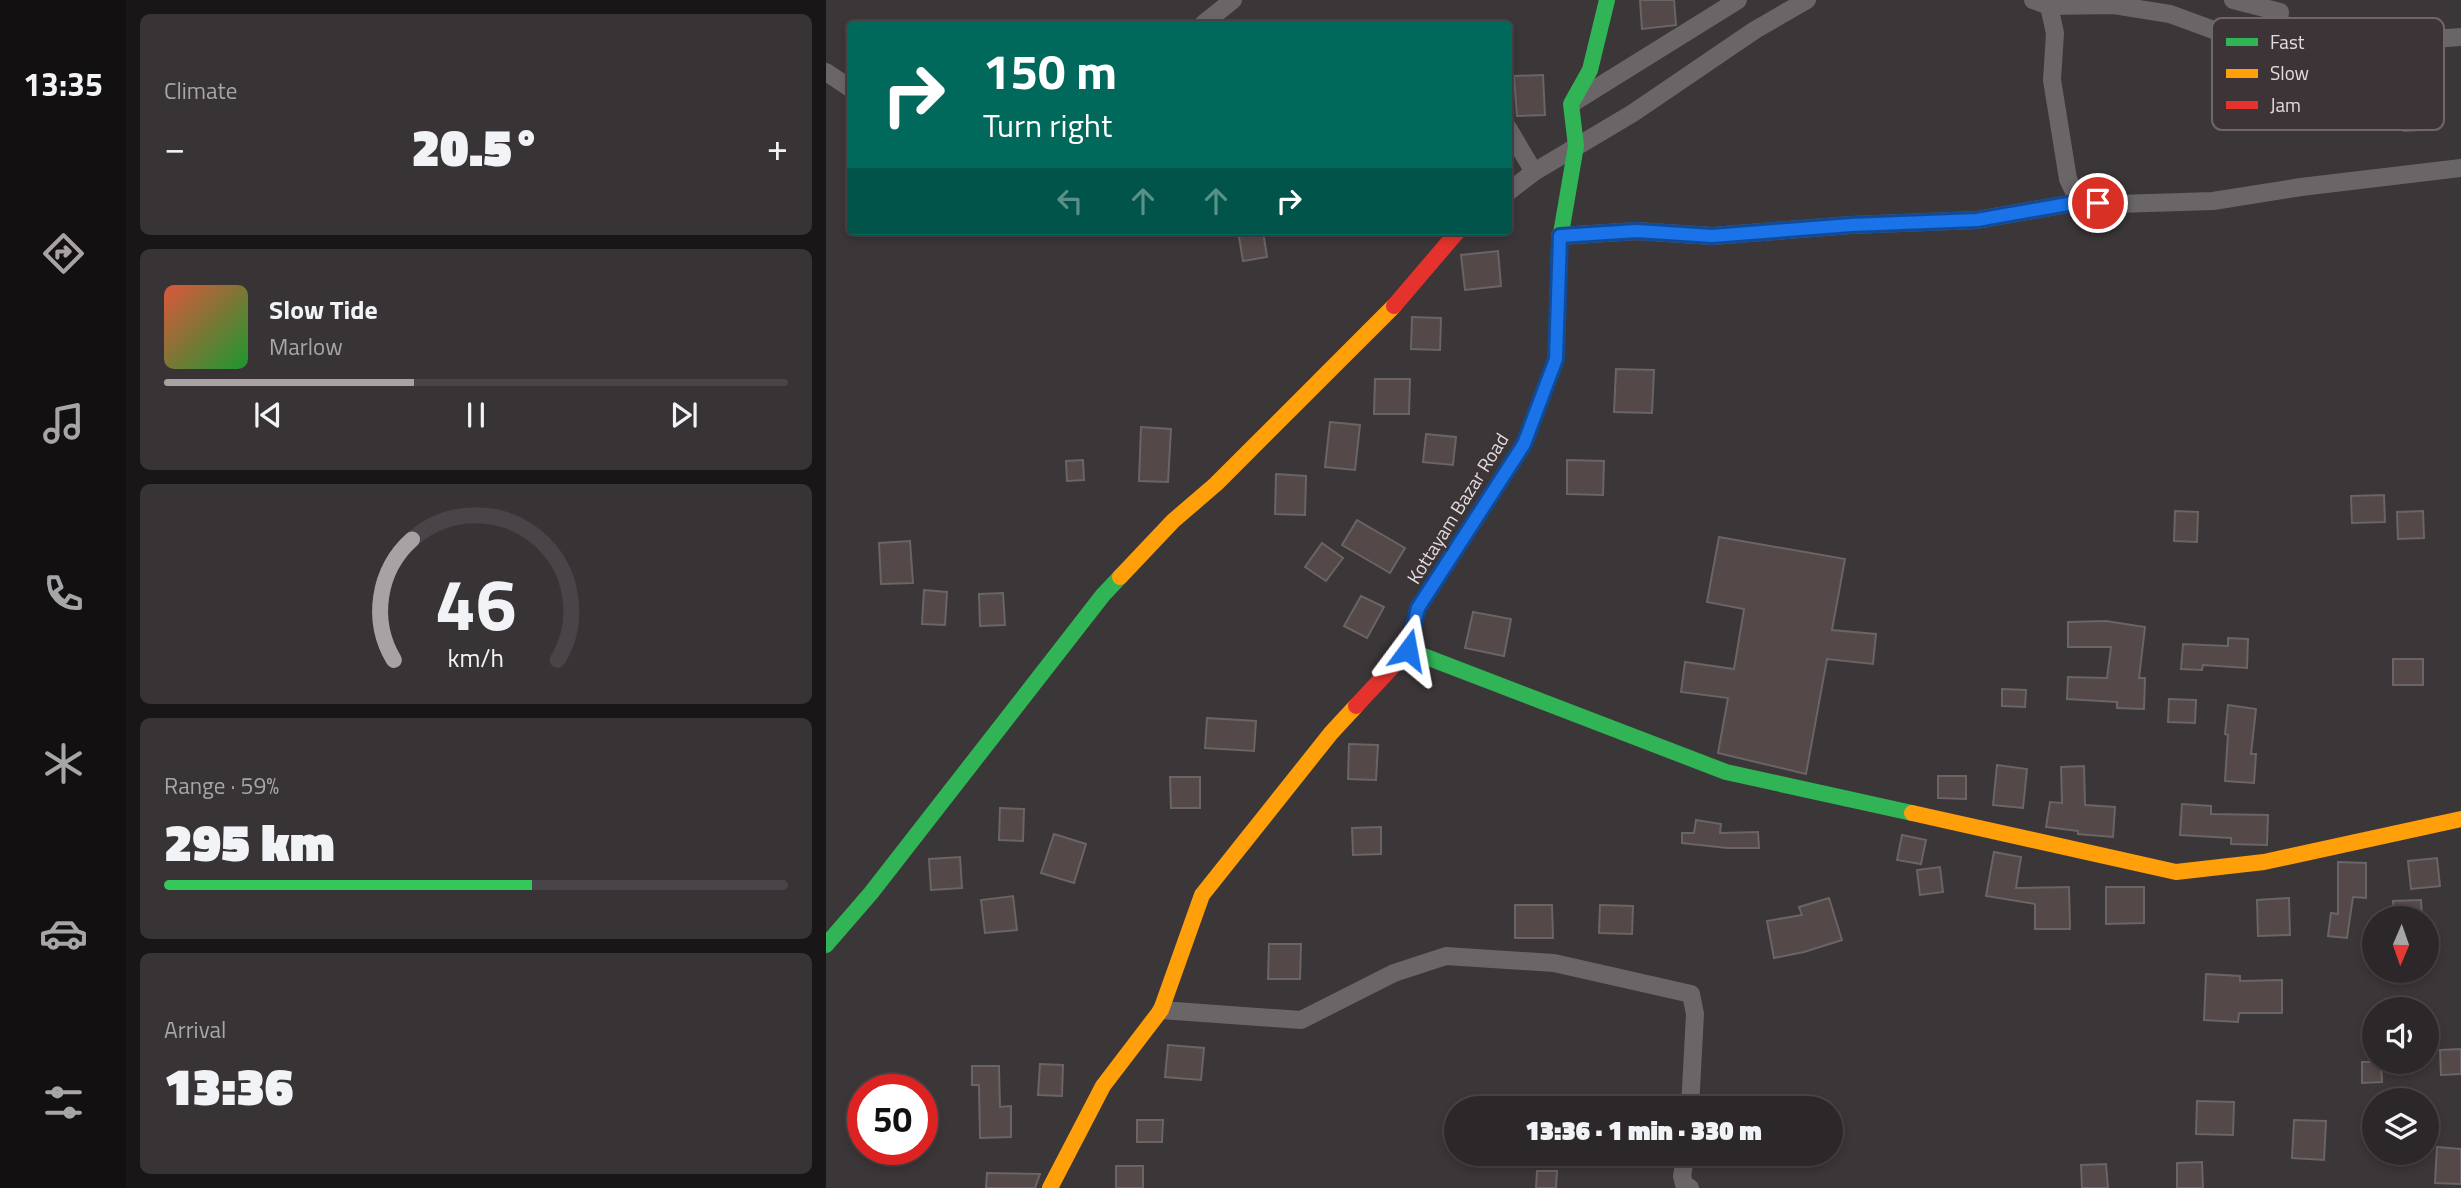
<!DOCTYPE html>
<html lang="en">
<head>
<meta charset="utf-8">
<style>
	:root { --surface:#2c282a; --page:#383436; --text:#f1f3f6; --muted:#a6a6a8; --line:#484447; --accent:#a8a2a5 }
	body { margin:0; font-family:"Titillium Web",sans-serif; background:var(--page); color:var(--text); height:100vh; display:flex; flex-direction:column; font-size:26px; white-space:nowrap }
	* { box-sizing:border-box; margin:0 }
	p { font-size:23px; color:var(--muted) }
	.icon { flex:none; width:38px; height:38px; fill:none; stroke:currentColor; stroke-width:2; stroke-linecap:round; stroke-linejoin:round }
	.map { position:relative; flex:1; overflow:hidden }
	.panel { display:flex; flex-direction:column; gap:14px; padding:14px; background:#181617; width:700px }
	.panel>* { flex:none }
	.guide { position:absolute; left:21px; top:21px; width:665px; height:214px; border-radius:7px; box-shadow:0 4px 10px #0003,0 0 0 2px var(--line); background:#00695c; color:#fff; overflow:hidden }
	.needle { width:46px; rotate:182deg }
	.controls { position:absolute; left:1536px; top:906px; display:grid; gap:14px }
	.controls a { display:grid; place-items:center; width:77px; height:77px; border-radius:50%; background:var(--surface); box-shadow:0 4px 10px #0003,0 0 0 2px var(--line); font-size:35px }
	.speed { position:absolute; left:21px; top:1074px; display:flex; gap:14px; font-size:35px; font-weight:700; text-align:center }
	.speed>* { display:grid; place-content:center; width:91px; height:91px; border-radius:50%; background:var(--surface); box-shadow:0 4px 10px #0003,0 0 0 2px var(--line); line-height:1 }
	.speed .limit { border:10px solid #d22; background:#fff; color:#111 }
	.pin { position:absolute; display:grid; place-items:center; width:60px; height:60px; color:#fff; margin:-30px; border:4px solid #fff; border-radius:50%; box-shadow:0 2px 7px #0007 }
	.me { position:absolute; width:77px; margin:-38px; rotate:13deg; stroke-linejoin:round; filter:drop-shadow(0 0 5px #0008) }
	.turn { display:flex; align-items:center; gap:24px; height:147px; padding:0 21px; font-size:32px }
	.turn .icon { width:91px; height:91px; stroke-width:2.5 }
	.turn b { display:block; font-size:49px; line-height:60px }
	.lanes { display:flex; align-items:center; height:66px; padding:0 21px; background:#0003; justify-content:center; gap:35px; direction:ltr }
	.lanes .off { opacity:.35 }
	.big { font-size:52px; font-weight:800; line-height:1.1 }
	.panel .tile { flex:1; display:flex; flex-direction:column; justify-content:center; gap:10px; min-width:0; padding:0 24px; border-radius:10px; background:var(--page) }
	.panel .dial { align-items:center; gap:0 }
	.dial svg { height:182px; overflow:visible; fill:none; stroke:var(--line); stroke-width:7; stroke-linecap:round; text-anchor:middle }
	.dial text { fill:var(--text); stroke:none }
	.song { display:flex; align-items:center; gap:21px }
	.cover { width:84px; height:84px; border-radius:10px; background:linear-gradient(135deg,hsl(10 70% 55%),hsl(130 70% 35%)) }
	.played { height:7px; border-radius:4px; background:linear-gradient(90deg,var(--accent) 40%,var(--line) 40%) }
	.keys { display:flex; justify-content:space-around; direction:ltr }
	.heat { display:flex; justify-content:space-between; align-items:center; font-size:38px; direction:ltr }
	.charge { height:10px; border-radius:5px; background:linear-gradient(90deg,#34c759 59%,var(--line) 0) }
	.trip { position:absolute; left:618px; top:1096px; width:399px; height:70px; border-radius:35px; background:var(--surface); box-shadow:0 4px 10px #0003,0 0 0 2px var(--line); font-weight:800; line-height:70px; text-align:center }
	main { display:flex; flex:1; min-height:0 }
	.dock { display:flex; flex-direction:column; width:126px; justify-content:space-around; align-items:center; background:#121011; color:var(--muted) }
	.dock .icon { width:49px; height:49px }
	.dock .on { color:var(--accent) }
	.dock b { font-size:32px; color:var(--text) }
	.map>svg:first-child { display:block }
	.building { fill:#544848; stroke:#696465; stroke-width:2 }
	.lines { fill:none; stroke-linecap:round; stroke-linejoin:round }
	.street { stroke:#6a6668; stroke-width:18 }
	.fast { stroke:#30b455; stroke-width:16 }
	.slow { stroke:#ff9f0a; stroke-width:16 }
	.jam { stroke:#e5322d; stroke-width:16 }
	.route-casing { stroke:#114b97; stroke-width:18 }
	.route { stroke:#1a73e8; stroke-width:12 }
	.labels { text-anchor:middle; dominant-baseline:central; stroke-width:5; stroke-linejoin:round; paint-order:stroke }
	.street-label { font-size:19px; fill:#e2dcdf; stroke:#3d3437 }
	.key { fill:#3d3437; stroke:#6f6669; stroke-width:2 }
	.key-label { font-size:19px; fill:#e2dcdf }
</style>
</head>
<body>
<main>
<nav class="dock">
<b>13:35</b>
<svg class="icon on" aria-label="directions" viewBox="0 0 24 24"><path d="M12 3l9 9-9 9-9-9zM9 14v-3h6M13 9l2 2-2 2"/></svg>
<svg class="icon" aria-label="music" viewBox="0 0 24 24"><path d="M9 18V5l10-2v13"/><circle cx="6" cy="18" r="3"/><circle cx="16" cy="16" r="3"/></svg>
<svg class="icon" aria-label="phone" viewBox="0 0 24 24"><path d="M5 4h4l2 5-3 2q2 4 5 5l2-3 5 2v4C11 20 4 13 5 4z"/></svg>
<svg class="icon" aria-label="climate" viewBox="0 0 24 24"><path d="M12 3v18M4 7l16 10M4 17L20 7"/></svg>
<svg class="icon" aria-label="car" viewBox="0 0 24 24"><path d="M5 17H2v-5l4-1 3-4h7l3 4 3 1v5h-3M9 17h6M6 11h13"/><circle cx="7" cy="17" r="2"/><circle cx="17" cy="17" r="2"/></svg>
<svg class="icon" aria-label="filters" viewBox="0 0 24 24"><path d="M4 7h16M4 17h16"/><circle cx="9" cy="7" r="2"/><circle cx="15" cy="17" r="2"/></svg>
</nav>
<section class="panel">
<div class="tile"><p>Climate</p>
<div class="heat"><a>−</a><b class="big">20.5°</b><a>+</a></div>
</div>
<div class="tile">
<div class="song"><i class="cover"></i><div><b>Slow Tide</b><p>Marlow</p></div></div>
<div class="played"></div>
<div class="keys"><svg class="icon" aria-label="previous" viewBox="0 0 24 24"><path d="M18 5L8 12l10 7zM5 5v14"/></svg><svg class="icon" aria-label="pause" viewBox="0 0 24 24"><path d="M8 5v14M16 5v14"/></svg><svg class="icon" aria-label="next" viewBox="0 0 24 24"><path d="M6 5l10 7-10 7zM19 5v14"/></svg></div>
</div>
<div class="tile dial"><svg viewBox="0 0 100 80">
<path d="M14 69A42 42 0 1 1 86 69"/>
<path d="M14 69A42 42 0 0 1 22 16" stroke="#a8a2a5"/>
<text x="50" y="56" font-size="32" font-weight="700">46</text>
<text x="50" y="72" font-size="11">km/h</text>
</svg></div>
<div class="tile"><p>Range · 59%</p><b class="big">295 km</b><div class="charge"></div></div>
<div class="tile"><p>Arrival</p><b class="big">13:36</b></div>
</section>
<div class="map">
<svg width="1635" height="1188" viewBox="0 0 1635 1188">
	<rect width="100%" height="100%" fill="#3b3638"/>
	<g class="building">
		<path d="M 814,0 L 848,0 L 850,25 L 816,29 Z"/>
		<path d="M 717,75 L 719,115 L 691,116 L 688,76 Z"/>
		<path d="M 1608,104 L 1610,129 L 1578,131 L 1576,107 Z"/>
		<path d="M 412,231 L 437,231 L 441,257 L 417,261 Z"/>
		<path d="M 672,251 L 675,286 L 639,290 L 635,255 Z"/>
		<path d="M 586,317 L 615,318 L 614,350 L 585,349 Z"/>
		<path d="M 790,369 L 828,370 L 826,413 L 788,412 Z"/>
		<path d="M 549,379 L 584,379 L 583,414 L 548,414 Z"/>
		<path d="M 504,422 L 534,425 L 529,470 L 499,467 Z"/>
		<path d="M 315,427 L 345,429 L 342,482 L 313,481 Z"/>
		<path d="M 600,434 L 630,437 L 627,465 L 597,462 Z"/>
		<path d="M 257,460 L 258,480 L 241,481 L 240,461 Z"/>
		<path d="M 741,460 L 778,461 L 777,495 L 741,494 Z"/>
		<path d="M 450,474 L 480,476 L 479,515 L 449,514 Z"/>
		<path d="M 1558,495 L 1559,522 L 1526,523 L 1525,496 Z"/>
		<path d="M 1349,511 L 1372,512 L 1371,542 L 1348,541 Z"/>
		<path d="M 1597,511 L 1598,538 L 1572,539 L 1571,512 Z"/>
		<path d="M 531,520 L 579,548 L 564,573 L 516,545 Z"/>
		<path d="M 893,537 L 1019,559 L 1006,630 L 1050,634 L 1047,664 L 1001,659 L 980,774 L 892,753 L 902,698 L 855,692 L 859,662 L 908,669 L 918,609 L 881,602 Z"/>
		<path d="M 84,541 L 87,583 L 55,584 L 53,543 Z"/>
		<path d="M 496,543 L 517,558 L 500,581 L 479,567 Z"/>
		<path d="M 98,590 L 121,592 L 119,625 L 96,624 Z"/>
		<path d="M 177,593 L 179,625 L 154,626 L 153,594 Z"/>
		<path d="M 535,596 L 558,607 L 541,638 L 518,626 Z"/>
		<path d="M 647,612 L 685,619 L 678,656 L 639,648 Z"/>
		<path d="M 1280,621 L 1319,627 L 1313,678 L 1319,678 L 1318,709 L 1291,708 L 1291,702 L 1241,699 L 1242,677 L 1281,678 L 1285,647 L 1242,647 L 1242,622 Z"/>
		<path d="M 1402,638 L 1422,639 L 1421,668 L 1377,665 L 1376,670 L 1355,669 L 1357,644 L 1402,646 Z"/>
		<rect x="1567" y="659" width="30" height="26"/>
		<path d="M 1176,689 L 1200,690 L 1199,707 L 1176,706 Z"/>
		<path d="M 1343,699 L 1370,700 L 1369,723 L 1342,722 Z"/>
		<path d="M 1402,705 L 1430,709 L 1425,754 L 1430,754 L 1428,783 L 1399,781 L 1402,735 L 1399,734 Z"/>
		<path d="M 381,718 L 430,721 L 428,751 L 379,748 Z"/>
		<path d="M 523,744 L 552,745 L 550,780 L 522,779 Z"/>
		<path d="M 1171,765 L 1201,769 L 1197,808 L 1167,805 Z"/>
		<path d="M 1258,766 L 1259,805 L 1289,807 L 1287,837 L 1252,834 L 1252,831 L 1220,827 L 1224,802 L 1236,803 L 1235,767 Z"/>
		<path d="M 1112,776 L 1140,776 L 1140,799 L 1112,798 Z"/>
		<path d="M 344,777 L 374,777 L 374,808 L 345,808 Z"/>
		<path d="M 1356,804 L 1385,806 L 1385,814 L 1442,815 L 1441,845 L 1405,844 L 1405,838 L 1354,835 Z"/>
		<path d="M 174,808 L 198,809 L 197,841 L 173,840 Z"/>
		<path d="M 870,820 L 895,824 L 894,833 L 932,832 L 933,848 L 901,848 L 856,843 L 856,833 L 868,833 Z"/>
		<path d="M 555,827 L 555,854 L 527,855 L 526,828 Z"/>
		<path d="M 228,834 L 260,844 L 248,883 L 215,873 Z"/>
		<path d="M 1076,835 L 1100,840 L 1095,864 L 1071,860 Z"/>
		<path d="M 1168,852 L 1195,857 L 1190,888 L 1243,887 L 1244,929 L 1209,929 L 1209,904 L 1160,896 Z"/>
		<path d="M 134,857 L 136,888 L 105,890 L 103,859 Z"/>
		<path d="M 1611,858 L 1614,886 L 1585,889 L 1582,861 Z"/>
		<path d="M 1512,862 L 1540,863 L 1540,898 L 1527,897 L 1521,938 L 1502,936 L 1505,913 L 1512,914 Z"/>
		<path d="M 1114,867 L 1117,892 L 1094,895 L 1091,870 Z"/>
		<path d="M 1280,887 L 1318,887 L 1318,923 L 1280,924 Z"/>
		<path d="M 187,896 L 191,930 L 159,933 L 155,900 Z"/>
		<path d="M 1003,898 L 1016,940 L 978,952 L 948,958 L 941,921 L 976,915 L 973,907 Z"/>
		<path d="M 1463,898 L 1464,935 L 1432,936 L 1431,900 Z"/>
		<path d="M 1595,900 L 1596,919 L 1568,919 L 1567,901 Z"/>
		<path d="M 689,905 L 726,905 L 727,938 L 689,938 Z"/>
		<path d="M 774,905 L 807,906 L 806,934 L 773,933 Z"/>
		<path d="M 443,944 L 475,944 L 474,979 L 442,979 Z"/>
		<path d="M 1380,974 L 1414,976 L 1414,981 L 1456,980 L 1456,1013 L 1413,1013 L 1412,1022 L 1378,1020 Z"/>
		<path d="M 342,1045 L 378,1048 L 375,1080 L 339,1077 Z"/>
		<path d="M 1635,1049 L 1635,1074 L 1615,1075 L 1614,1050 Z"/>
		<path d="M 1536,1062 L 1555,1062 L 1556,1082 L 1536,1083 Z"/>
		<path d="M 214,1064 L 237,1065 L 236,1096 L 212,1095 Z"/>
		<path d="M 146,1066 L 173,1066 L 174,1107 L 185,1106 L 185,1137 L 154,1138 L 153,1085 L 146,1085 Z"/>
		<path d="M 1371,1101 L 1408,1102 L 1407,1135 L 1370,1134 Z"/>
		<path d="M 311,1120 L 337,1120 L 336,1142 L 311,1142 Z"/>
		<path d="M 1468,1120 L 1500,1121 L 1498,1160 L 1466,1158 Z"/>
		<path d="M 1611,1147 L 1635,1149 L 1635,1184 L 1609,1183 Z"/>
		<path d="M 1376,1162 L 1377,1188 L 1351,1188 L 1351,1163 Z"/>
		<path d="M 1280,1164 L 1282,1188 L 1256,1188 L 1255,1165 Z"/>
		<rect x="290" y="1166" width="27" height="22"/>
		<path d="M 711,1171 L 731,1171 L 730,1188 L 710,1188 Z"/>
		<path d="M 161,1173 L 214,1174 L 209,1188 L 160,1188 Z"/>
	</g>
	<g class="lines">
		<g class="street">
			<path d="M 1207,0 L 1223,6 L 1288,5 L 1344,14 L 1393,32 L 1420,38 L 1451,40 L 1510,37 L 1579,41 L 1635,37"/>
			<path d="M 1407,0 L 1454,12 L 1451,40"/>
			<path d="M 1223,6 L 1229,33 L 1226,80 L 1242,179 L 1253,202 L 1292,204 L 1387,201 L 1475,187 L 1635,168"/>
			<path d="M 377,24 L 407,0"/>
			<path d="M 0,72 L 24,88"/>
			<path d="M 748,102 L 912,0"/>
			<path d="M 682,128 L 708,172"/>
			<path d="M 682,192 L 708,172 L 807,113 L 929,30 L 981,0"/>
			<path d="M 734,236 L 811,231 L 886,236 L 1025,225 L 1151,220 L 1253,202"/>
			<path d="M 335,1010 L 475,1020 L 568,973 L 620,956 L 728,963 L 865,994 L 869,1014 L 864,1108"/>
			<path d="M 860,1153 L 856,1176 L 858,1184 L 864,1188"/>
		</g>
		<g class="fast">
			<path d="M 720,385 L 730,359 L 733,245 L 750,146 L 745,104 L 764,70 L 781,0"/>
			<path d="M 582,650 L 900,772 L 1086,813"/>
			<path d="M 0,945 L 45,893 L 277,595 L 294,577"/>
		</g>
		<g class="slow">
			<path d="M 294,577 L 347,521 L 390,484 L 568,306"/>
			<path d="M 1086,813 L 1350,872 L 1438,862 L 1635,819"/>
			<path d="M 224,1188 L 277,1086 L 335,1010 L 376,895 L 505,733 L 530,706"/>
		</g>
		<g class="jam">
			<path d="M 568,306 L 632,231"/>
			<path d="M 530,706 L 582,650 L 592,608 L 698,444 L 720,385"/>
		</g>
	</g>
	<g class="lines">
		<g class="route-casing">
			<path id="route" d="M 582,650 L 592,608 L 698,444 L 730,359 L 734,236 L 811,231 L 886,236 L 1025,225 L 1151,220 L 1253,202 L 1272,203"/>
		</g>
		<use href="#route" class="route"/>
	</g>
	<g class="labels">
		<g class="street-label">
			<text transform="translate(631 508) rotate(-58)">Kottayam Bazar Road</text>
		</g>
	</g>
	<rect x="1386" y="18" width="232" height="112" rx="10" class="key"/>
	<rect x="1400" y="38" width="32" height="8" fill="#30b455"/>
	<rect x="1400" y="69" width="32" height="9" fill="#ff9f0a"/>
	<rect x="1400" y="101" width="32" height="8" fill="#e5322d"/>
	<g class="key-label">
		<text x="1444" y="49">Fast</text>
		<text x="1444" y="80">Slow</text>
		<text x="1444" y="112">Jam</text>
	</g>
</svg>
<div class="controls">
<a><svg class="needle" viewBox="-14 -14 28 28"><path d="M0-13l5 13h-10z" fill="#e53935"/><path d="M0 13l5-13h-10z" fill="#a6a6a8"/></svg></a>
<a><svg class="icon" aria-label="sound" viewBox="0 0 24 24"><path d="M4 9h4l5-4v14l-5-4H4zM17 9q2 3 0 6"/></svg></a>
<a><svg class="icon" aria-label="layers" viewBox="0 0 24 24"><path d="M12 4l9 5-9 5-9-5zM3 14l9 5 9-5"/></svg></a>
</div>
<div class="speed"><div class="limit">50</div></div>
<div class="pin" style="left:1272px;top:203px;background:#d93025"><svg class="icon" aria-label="arrive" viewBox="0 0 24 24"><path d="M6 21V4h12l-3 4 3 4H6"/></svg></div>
<svg class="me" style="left:582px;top:650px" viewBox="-20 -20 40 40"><path d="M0-17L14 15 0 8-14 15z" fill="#1a73e8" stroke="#fff" stroke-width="4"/></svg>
<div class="trip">13:36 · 1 min · 330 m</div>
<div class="guide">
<div class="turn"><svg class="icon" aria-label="right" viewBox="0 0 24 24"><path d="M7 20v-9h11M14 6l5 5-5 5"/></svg><div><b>150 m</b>Turn right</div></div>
<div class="lanes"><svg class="icon off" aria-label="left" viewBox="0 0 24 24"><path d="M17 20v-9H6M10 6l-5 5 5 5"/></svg><svg class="icon off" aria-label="ahead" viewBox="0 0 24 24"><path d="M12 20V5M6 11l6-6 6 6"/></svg><svg class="icon off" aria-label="ahead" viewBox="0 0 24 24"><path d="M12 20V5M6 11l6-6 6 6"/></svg><svg class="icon" aria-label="right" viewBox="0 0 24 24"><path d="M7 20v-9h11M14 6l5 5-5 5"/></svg></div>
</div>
</div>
</main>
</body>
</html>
